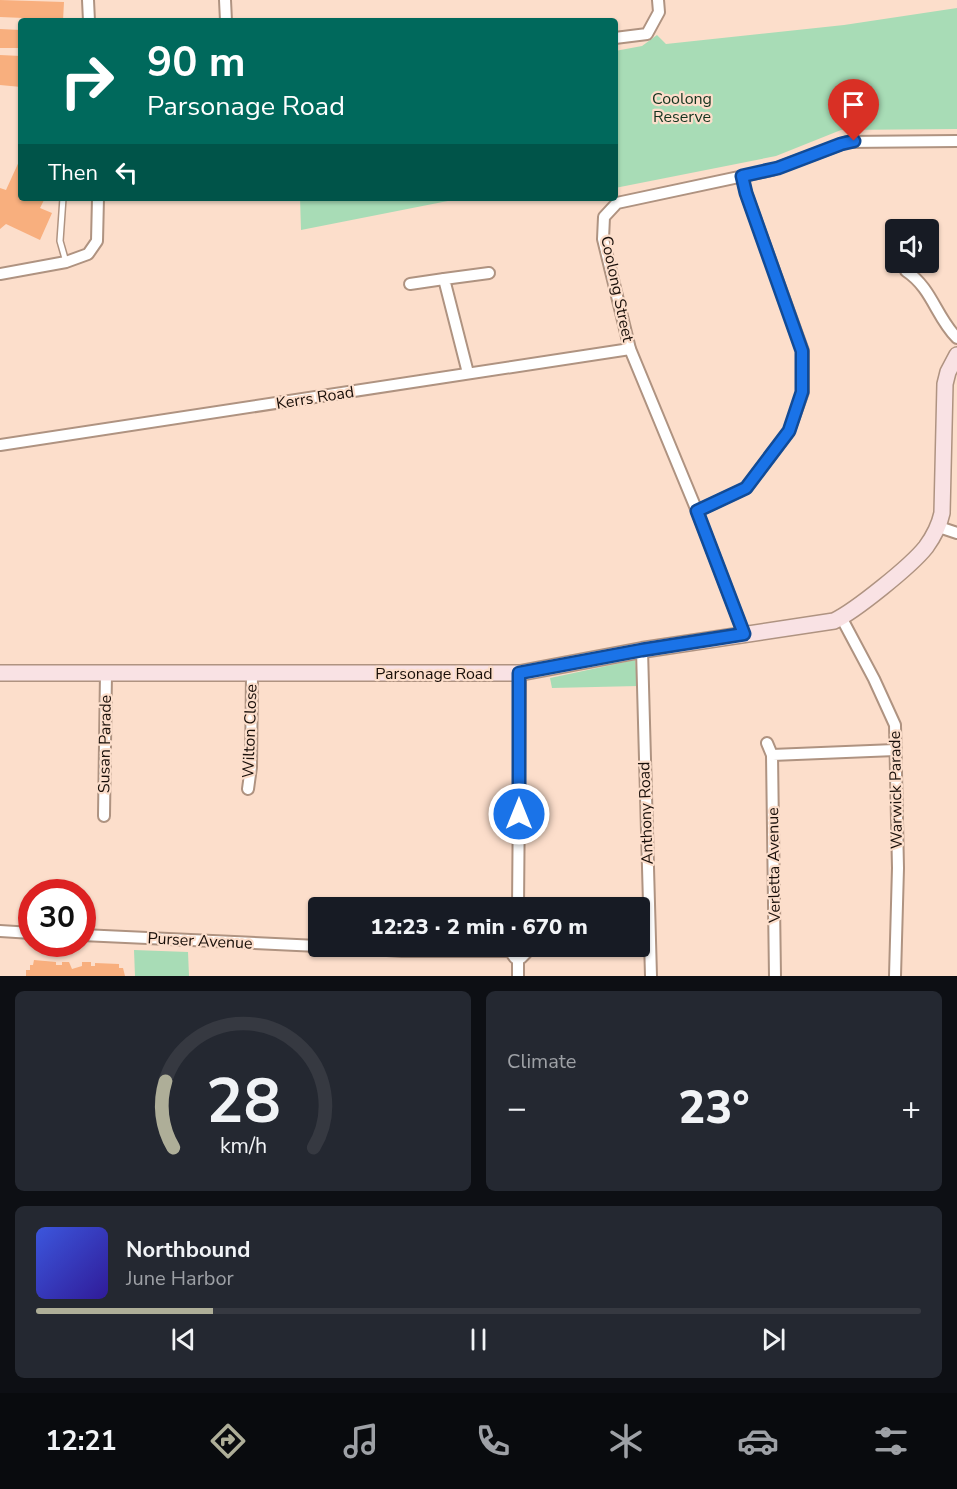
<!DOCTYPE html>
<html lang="en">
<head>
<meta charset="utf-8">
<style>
	:root { --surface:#171b24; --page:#242831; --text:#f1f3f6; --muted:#9ea1a6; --line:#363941; --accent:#aeae98 }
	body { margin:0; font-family:"Nunito Sans",sans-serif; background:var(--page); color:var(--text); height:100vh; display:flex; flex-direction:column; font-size:22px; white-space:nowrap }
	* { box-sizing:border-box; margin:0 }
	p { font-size:20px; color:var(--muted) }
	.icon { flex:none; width:33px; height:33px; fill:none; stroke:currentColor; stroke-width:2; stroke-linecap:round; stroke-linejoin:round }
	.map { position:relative; height:976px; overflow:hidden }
	.sheet { display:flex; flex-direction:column; gap:15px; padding:15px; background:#0d0f14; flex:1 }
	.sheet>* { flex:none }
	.hud { position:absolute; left:18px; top:18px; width:600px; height:183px; border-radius:6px; box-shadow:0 2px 4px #0004; background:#00695c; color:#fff; overflow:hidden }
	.fabs { position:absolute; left:885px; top:219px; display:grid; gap:12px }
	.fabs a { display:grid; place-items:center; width:54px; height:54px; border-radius:6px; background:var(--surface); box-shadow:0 2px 4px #0004; font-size:30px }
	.speed { position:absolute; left:18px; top:879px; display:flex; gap:12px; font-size:30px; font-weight:700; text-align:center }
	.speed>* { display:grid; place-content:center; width:78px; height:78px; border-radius:50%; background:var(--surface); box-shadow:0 2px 4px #0004; line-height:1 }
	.speed .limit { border:9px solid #d22; background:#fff; color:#111 }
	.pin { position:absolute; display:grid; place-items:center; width:51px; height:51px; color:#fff; margin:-62px -26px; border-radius:50% 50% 50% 0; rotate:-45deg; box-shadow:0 0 6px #0007 }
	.pin .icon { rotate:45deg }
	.me { position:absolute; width:66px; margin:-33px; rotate:0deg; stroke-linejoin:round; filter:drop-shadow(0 0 4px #0008) }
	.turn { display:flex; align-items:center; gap:21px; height:126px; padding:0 30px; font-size:27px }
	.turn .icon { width:78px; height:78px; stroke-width:2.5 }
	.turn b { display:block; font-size:42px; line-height:51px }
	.then { display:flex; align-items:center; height:57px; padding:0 30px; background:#0003; gap:12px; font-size:22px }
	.big { font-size:45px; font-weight:800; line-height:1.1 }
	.sheet .tile { flex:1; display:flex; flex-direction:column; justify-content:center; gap:9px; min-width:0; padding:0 21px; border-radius:9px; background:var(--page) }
	.sheet .dial { align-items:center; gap:0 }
	.dial svg { height:156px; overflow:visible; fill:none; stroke:var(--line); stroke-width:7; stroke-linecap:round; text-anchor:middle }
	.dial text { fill:var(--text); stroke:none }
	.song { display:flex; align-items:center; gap:18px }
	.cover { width:72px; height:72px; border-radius:9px; background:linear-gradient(135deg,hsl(230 70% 55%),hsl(250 70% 35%)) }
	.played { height:6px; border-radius:3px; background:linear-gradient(90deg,var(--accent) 20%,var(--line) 20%) }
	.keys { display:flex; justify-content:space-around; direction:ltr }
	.heat { display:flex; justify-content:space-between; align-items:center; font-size:33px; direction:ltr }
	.sheet .tiles { flex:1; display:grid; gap:15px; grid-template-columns:1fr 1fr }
	.tile:last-child { grid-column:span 2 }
	.trip { position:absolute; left:308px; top:897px; width:342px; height:60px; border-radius:6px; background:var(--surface); box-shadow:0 2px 4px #0004; font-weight:800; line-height:60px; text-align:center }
	.tabs { display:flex; height:96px; justify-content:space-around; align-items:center; background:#090b0e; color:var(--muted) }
	.tabs .icon { width:42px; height:42px }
	.tabs .active { color:var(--accent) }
	.tabs b { font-size:27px; color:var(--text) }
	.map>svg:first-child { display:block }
	.green { fill:#a8dcb6 }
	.building { fill:#f8af7e }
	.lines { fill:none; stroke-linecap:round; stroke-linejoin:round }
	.lane-casing { stroke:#af9381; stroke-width:8 }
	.street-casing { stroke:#af9381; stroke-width:14 }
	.secondary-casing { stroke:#af9381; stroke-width:18 }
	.lane { stroke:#fff; stroke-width:5 }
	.street { stroke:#fff; stroke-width:10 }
	.secondary { stroke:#f9e2e4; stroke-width:15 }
	.route-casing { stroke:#114b97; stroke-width:15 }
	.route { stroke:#1a73e8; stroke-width:10 }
	.labels { text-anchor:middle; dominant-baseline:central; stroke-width:4.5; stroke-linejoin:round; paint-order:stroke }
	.park-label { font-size:16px; fill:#13331e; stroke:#fcdecb }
	.street-label { font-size:16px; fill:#190f09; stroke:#fcdecb }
</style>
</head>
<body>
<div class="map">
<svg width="957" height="976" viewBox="0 0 957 976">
	<rect width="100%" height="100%" fill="#fcdecb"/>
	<g class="green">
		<path d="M 957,8 L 957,129 L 841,130 L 776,156 L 615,188 L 615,51 L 642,46 L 657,35 L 666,44 L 844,25 Z"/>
		<path d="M 300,198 L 463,198 L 301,230 Z"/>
		<path d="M 635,660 L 638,686 L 552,688 L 550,678 Z"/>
		<path d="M 134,950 L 188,952 L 189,976 L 135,976 Z"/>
	</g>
	<g class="building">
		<path d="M 0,0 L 64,2 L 63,21 L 24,21 L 24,18 L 0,17 Z"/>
		<path d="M 0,29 L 21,30 L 21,48 L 0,48 Z"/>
		<path d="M 0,55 L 21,56 L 21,87 L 0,85 Z"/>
		<path d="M 21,157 L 21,198 L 45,198 L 40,208 L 52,213 L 40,240 L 6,224 L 0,229 L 0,188 L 6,190 Z"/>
		<path d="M 34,960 L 56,962 L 56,965 L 62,965 L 62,962 L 69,962 L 72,969 L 82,966 L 82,962 L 91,962 L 91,966 L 95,966 L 95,963 L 119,964 L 119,968 L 123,968 L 125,976 L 26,976 L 26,970 L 30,970 L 30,965 L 33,965 Z"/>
	</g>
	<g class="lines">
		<g class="lane-casing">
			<path id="lane" d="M 63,198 L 60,241 L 66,262"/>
		</g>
		<g class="street-casing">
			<g id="street">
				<path d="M 88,0 L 89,21"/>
				<path d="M 225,0 L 226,21"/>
				<path d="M 615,38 L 647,34 L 659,12 L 658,0"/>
				<path d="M 906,271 C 932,288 936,317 957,338"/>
				<path d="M 0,274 L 66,262 L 88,254 L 97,241 L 98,198"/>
				<path d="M 410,284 L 444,279"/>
				<path d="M 468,373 L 444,279 L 489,273"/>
				<path d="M 0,445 L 630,349"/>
				<path d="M 697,511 L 746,488 L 789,431 L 803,392 L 803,351 L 746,193 L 742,176"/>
				<path d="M 939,527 L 957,533"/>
				<path d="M 841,617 L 874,679 L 895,725 L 898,868 L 895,976"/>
				<path d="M 744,634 L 697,511 L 630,349 L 603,239 L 604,217 L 617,203 L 772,170 L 847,142 L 957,141"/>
				<path d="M 642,650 L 651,976"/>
				<path d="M 767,743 L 772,755"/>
				<path d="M 248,789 L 251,767 L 252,674"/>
				<path d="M 104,816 L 106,673"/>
				<path d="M 518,908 L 520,673"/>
				<path d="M 0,931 L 32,933"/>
				<path d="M 82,935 L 318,946"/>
				<path d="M 326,946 L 402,951 L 510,951"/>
				<path d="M 527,950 L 650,948"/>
				<path d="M 510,951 L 515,958 L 521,958 L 526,953 L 525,946"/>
				<path d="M 518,976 L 518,959"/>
				<path d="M 775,976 L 772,755 L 895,750"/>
			</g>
		</g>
		<g class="secondary-casing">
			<path id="secondary" d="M 0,673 L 520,673 L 642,650 L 834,621 C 855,611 911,566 926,547 C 934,536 939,527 942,513 L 945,384 L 948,372 L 957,355"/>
		</g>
		<use href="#lane" class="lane"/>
		<use href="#street" class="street"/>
		<use href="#secondary" class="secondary"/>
	</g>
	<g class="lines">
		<g class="route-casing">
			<path id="route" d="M 519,814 L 519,673 L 642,650 L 744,634 L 697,511 L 746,488 L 789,431 L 802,392 L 802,351 L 746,193 L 742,176 L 778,168 L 841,144 L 854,141"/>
		</g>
		<use href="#route" class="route"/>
	</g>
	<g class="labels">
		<g class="park-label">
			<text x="682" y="99">Coolong<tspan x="682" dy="18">Reserve</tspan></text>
		</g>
		<g class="street-label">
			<text transform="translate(617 289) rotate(78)">Coolong Street</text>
			<text transform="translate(315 398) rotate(-9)">Kerrs Road</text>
			<text x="434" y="674">Parsonage Road</text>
			<text transform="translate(250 731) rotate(-88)">Wilton Close</text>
			<text transform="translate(105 744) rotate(-89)">Susan Parade</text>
			<text transform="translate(896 790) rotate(-91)">Warwick Parade</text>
			<text transform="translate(646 813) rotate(-92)">Anthony Road</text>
			<text transform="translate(774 865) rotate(-91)">Verletta Avenue</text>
			<text transform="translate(200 941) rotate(3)">Purser Avenue</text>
		</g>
	</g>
</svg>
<div class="fabs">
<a><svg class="icon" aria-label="sound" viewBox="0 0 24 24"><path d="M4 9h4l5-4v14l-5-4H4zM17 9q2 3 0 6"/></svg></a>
</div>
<div class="speed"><div class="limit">30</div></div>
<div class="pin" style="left:854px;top:141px;background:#d93025"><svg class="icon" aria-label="arrive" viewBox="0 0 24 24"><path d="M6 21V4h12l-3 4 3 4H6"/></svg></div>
<svg class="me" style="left:519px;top:814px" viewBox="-20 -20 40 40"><circle r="17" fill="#1a73e8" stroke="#fff" stroke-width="3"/><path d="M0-11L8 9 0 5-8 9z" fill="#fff"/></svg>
<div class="trip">12:23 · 2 min · 670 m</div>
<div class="hud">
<div class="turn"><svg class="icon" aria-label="right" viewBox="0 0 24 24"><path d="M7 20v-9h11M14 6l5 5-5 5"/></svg><div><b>90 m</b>Parsonage Road</div></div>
<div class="then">Then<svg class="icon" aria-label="left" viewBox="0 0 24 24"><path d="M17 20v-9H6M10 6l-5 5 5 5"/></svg></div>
</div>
</div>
<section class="sheet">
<div class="tiles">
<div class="tile dial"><svg viewBox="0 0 100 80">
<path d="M14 69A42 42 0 1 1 86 69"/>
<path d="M14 69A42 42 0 0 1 10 35" stroke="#aeae98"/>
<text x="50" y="56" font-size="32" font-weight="700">28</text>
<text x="50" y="72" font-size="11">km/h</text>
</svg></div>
<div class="tile"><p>Climate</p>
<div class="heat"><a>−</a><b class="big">23°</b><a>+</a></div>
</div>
<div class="tile">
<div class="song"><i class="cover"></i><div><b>Northbound</b><p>June Harbor</p></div></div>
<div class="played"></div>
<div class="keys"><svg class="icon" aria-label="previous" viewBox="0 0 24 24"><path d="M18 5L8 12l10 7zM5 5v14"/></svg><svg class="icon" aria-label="pause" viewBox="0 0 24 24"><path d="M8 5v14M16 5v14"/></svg><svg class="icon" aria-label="next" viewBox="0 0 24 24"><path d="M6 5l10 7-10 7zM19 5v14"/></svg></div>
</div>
</div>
</section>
<nav class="tabs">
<b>12:21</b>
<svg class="icon active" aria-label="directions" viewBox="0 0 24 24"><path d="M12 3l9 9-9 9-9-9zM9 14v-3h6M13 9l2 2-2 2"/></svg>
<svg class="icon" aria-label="music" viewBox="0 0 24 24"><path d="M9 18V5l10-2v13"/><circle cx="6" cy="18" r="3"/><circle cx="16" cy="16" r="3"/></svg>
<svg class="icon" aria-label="phone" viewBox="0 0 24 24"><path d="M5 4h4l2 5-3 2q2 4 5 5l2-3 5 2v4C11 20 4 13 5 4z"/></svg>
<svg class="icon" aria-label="climate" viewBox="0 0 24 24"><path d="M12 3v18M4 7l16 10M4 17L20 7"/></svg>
<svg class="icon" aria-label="car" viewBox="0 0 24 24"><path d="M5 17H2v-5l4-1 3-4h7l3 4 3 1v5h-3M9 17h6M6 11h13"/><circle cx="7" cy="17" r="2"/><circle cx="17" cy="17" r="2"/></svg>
<svg class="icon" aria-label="filters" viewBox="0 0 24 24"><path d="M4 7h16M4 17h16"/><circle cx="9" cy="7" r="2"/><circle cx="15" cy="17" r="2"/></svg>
</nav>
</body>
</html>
